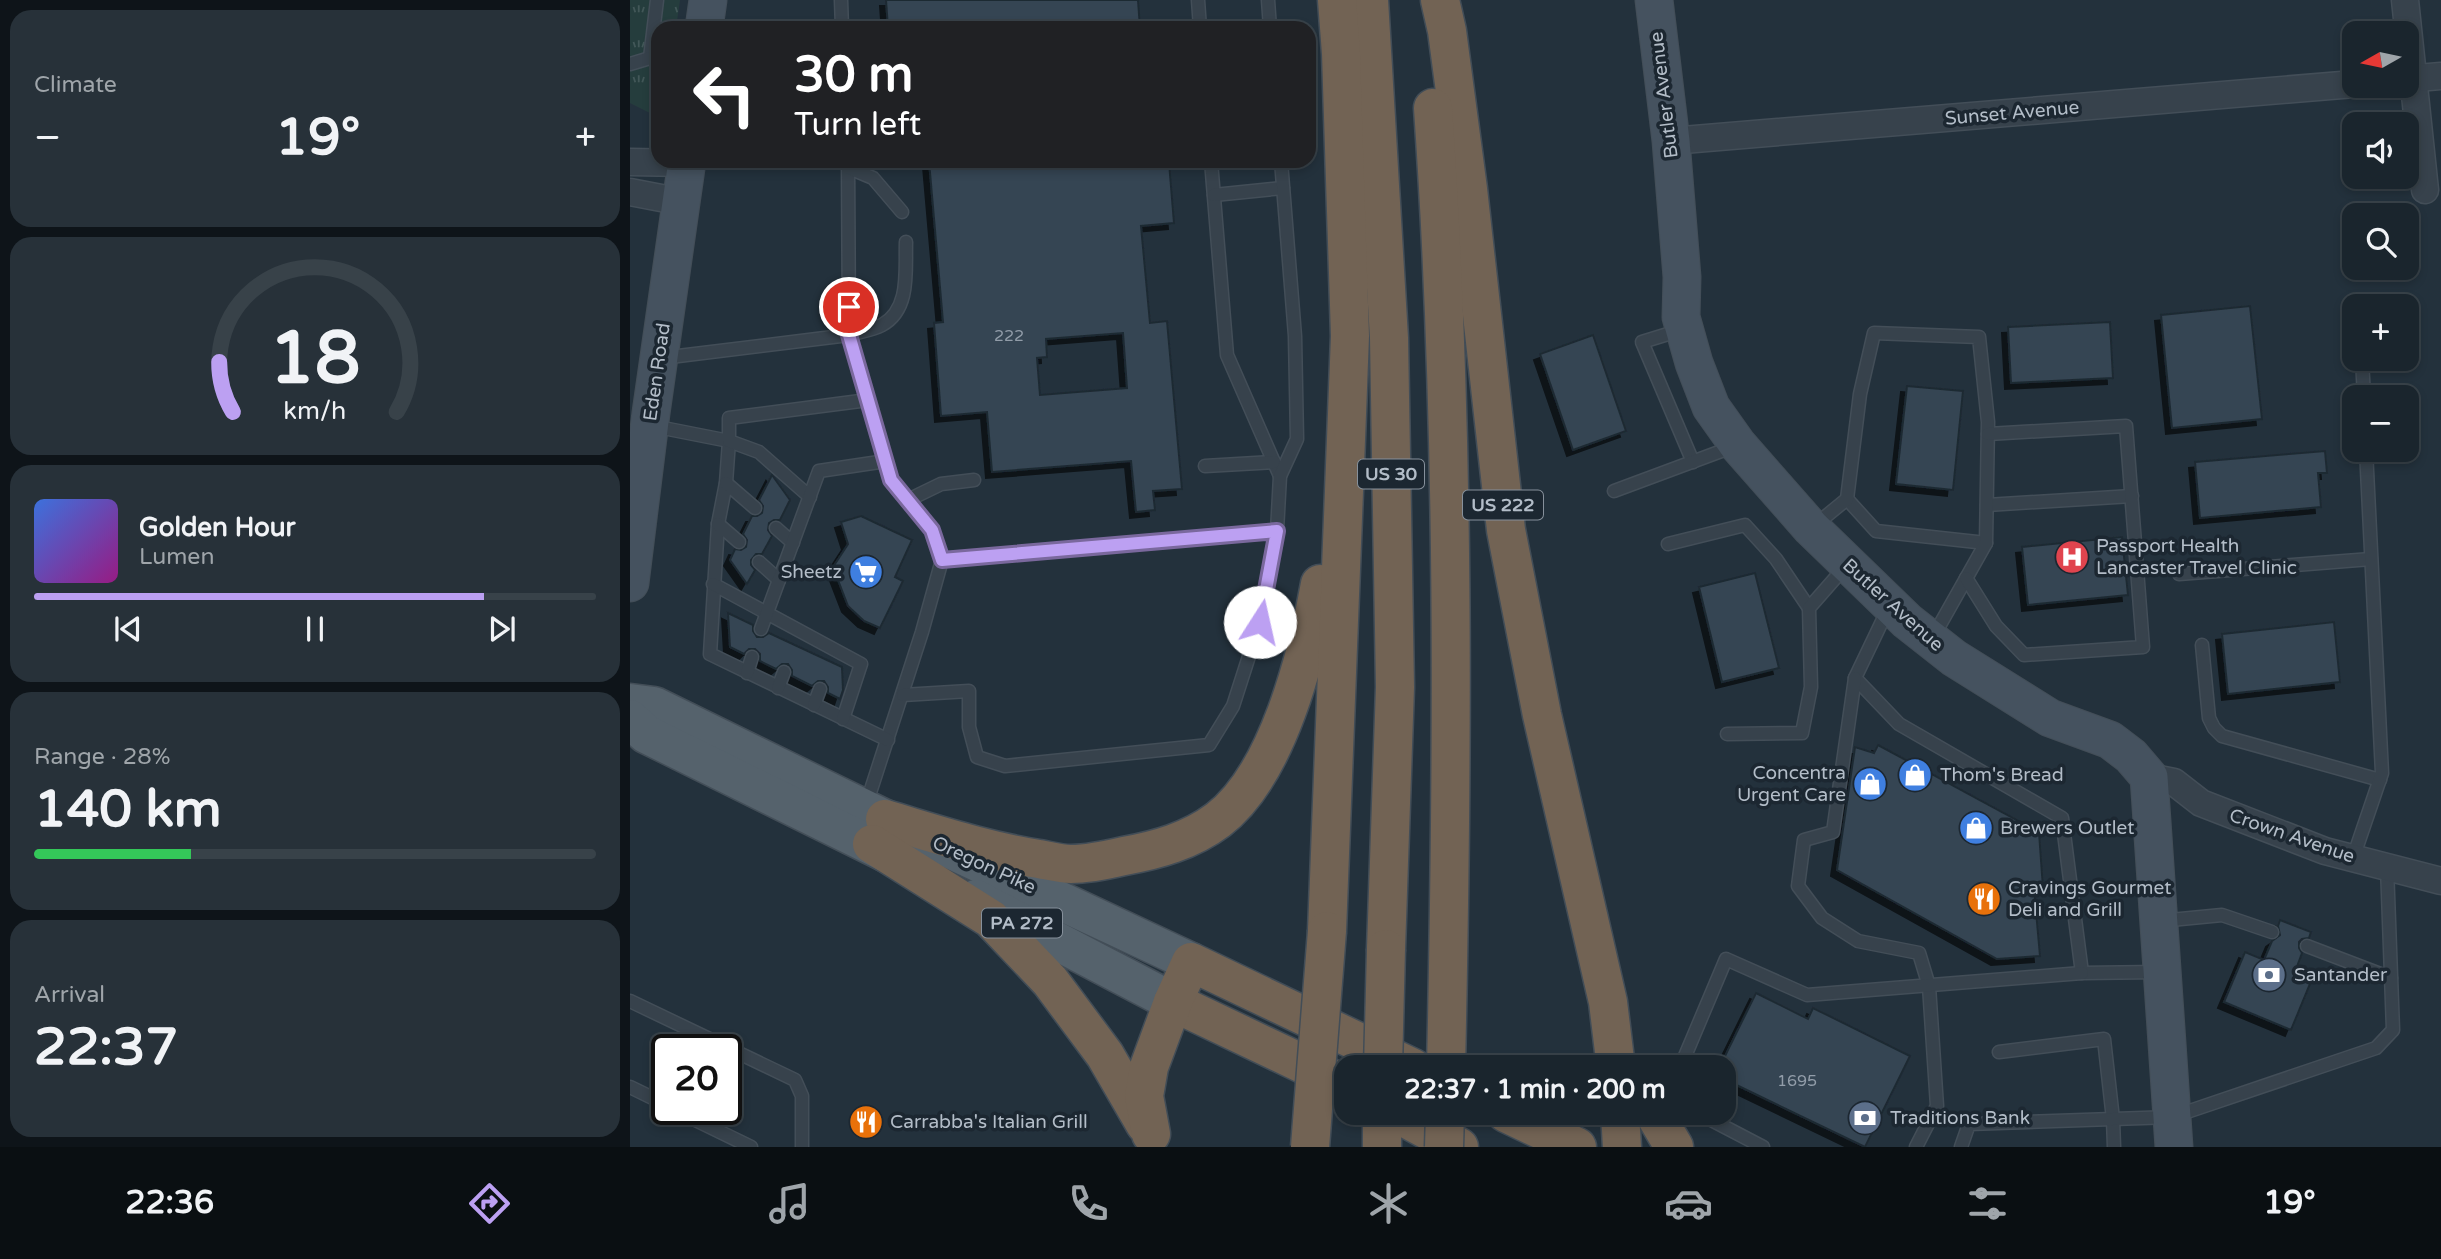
<!DOCTYPE html>
<html lang="en">
<head>
<meta charset="utf-8">
<style>
	:root { --surface:#1a252d; --page:#273139; --text:#f1f3f6; --muted:#9fa5aa; --line:#384249; --accent:#bca0f2 }
	body { margin:0; font-family:"Varela Round",sans-serif; background:var(--page); color:var(--text); height:100vh; display:flex; flex-direction:column; font-size:26px; white-space:nowrap }
	* { box-sizing:border-box; margin:0 }
	p { font-size:23px; color:var(--muted) }
	.icon { flex:none; width:38px; height:38px; fill:none; stroke:currentColor; stroke-width:2; stroke-linecap:round; stroke-linejoin:round }
	.map { position:relative; flex:1; overflow:hidden }
	.panel { display:flex; flex-direction:column; gap:10px; padding:10px; background:#0e1419; width:630px }
	.panel>* { flex:none }
	.guide { position:absolute; left:21px; top:21px; width:665px; height:147px; border-radius:21px; box-shadow:0 4px 10px #0003,0 0 0 2px var(--line); background:#202124; color:#fff; overflow:hidden }
	.needle { width:46px; rotate:261deg }
	.buttons { position:absolute; left:1712px; top:21px; display:grid; gap:14px }
	.buttons a { display:grid; place-items:center; width:77px; height:77px; border-radius:14px; background:var(--surface); box-shadow:0 4px 10px #0003,0 0 0 2px var(--line); font-size:35px }
	.speed { position:absolute; left:21px; top:1034px; display:flex; gap:14px; font-size:35px; font-weight:700; text-align:center }
	.speed>* { display:grid; place-content:center; width:91px; height:91px; border-radius:50%; background:var(--surface); box-shadow:0 4px 10px #0003,0 0 0 2px var(--line); line-height:1 }
	.speed .limit { border:4px solid #111; border-radius:10px; background:#fff; color:#111 }
	.pin { position:absolute; display:grid; place-items:center; width:60px; height:60px; color:#fff; margin:-30px; border:4px solid #fff; border-radius:50%; box-shadow:0 2px 7px #0007 }
	.me { position:absolute; width:77px; margin:-38px; rotate:10deg; stroke-linejoin:round; filter:drop-shadow(0 0 5px #0008) }
	.turn { display:flex; align-items:center; gap:24px; height:147px; padding:0 28px; font-size:32px }
	.turn .icon { width:91px; height:91px; stroke-width:2.5 }
	.turn b { display:block; font-size:49px; line-height:60px }
	.big { font-size:52px; font-weight:800; line-height:1.1 }
	.panel .widget { flex:1; display:flex; flex-direction:column; justify-content:center; gap:10px; min-width:0; padding:0 24px; border-radius:21px; background:var(--page) }
	.panel .dial { align-items:center; gap:0 }
	.dial svg { height:182px; overflow:visible; fill:none; stroke:var(--line); stroke-width:7; stroke-linecap:round; text-anchor:middle }
	.dial text { fill:var(--text); stroke:none }
	.song { display:flex; align-items:center; gap:21px }
	.cover { width:84px; height:84px; border-radius:10px; background:linear-gradient(135deg,hsl(220 70% 55%),hsl(310 70% 35%)) }
	.played { height:7px; border-radius:4px; background:linear-gradient(90deg,var(--accent) 80%,var(--line) 80%) }
	.keys { display:flex; justify-content:space-around; direction:ltr }
	.heat { display:flex; justify-content:space-between; align-items:center; font-size:38px; direction:ltr }
	.charge { height:10px; border-radius:5px; background:linear-gradient(90deg,#34c759 28%,var(--line) 0) }
	.trip { position:absolute; left:704px; top:1055px; width:402px; height:70px; border-radius:21px; background:var(--surface); box-shadow:0 4px 10px #0003,0 0 0 2px var(--line); font-weight:800; line-height:70px; text-align:center }
	.tabs { display:flex; height:112px; justify-content:space-around; align-items:center; background:#0a0f12; color:var(--muted) }
	.tabs .icon { width:49px; height:49px }
	.tabs .on { color:var(--accent) }
	.tabs b { font-size:32px; color:var(--text) }
	main { display:flex; flex:1; min-height:0 }
	.map>svg:first-child { display:block }
	.park { fill:url(#park-tufts) }
	.building { fill:#354552; stroke:#1e2933; stroke-width:2; fill-rule:evenodd; filter:url(#shadow) }
	.lines { fill:none; stroke-linecap:round; stroke-linejoin:round }
	.lane-casing { stroke:#434e58; stroke-width:15 }
	.street-casing { stroke:#434e58; stroke-width:29 }
	.secondary-casing { stroke:#434e58; stroke-width:39 }
	.primary-casing { stroke:#434e58; stroke-width:41 }
	.highway-casing { stroke:#424d57; stroke-width:41 }
	.lane { stroke:#37424c; stroke-width:12 }
	.street { stroke:#37424c; stroke-width:26 }
	.secondary { stroke:#45525f; stroke-width:37 }
	.primary { stroke:#55626c; stroke-width:38 }
	.highway { stroke:#726354; stroke-width:38 }
	.highway-bridge-casing { stroke:#424d57; stroke-width:41; stroke-linecap:butt }
	.highway-bridge { stroke:#726354; stroke-width:38 }
	.route-casing { stroke:#7a689d; stroke-width:18 }
	.route { stroke:#bca0f2; stroke-width:12 }
	.labels { text-anchor:middle; dominant-baseline:central; stroke-width:7; stroke-linejoin:round; paint-order:stroke }
	.number-label { font-size:16px; fill:#929da9 }
	.shield { fill:#1c2731; stroke:#86909b; stroke-width:2 }
	.shield-label { font-size:18px; font-weight:bold; fill:#b3bdc8 }
	.street-label { font-size:19px; fill:#b3bdc8; stroke:#1c2731 }
	.poi-label { font-size:19px; fill:#b3bdc8; stroke:#1c2731; text-anchor:start }
</style>
</head>
<body>
<main>
<section class="panel">
<div class="widget"><p>Climate</p>
<div class="heat"><a>−</a><b class="big">19°</b><a>+</a></div>
</div>
<div class="widget dial"><svg viewBox="0 0 100 80">
<path d="M14 69A42 42 0 1 1 86 69"/>
<path d="M14 69A42 42 0 0 1 8 47" stroke="#bca0f2"/>
<text x="50" y="56" font-size="32" font-weight="700">18</text>
<text x="50" y="72" font-size="11">km/h</text>
</svg></div>
<div class="widget">
<div class="song"><i class="cover"></i><div><b>Golden Hour</b><p>Lumen</p></div></div>
<div class="played"></div>
<div class="keys"><svg class="icon" aria-label="previous" viewBox="0 0 24 24"><path d="M18 5L8 12l10 7zM5 5v14"/></svg><svg class="icon" aria-label="pause" viewBox="0 0 24 24"><path d="M8 5v14M16 5v14"/></svg><svg class="icon" aria-label="next" viewBox="0 0 24 24"><path d="M6 5l10 7-10 7zM19 5v14"/></svg></div>
</div>
<div class="widget"><p>Range · 28%</p><b class="big">140 km</b><div class="charge"></div></div>
<div class="widget"><p>Arrival</p><b class="big">22:37</b></div>
</section>
<div class="map">
<svg width="1811" height="1147" viewBox="0 0 1811 1147">
	<defs>
		<pattern id="park-tufts" width="24" height="20" patternUnits="userSpaceOnUse" patternTransform="scale(1.75)"><rect width="24" height="20" fill="#253d3d"/><path d="M3 7l-1-3M5 7V3M7 7l1-3M15 17l-1-3M17 17v-4M19 17l1-3" fill="none" stroke="#425758"/></pattern>
		<filter id="shadow"><feDropShadow dx="-6" dy="6" stdDeviation="0" flood-color="#0009"/></filter>
	</defs>
	<rect width="100%" height="100%" fill="#23313c"/>
	<path class="park" d="M 0,0 L 50,0 L 46,28 L 28,28 L 28,117 L 0,103 Z"/>
	<g class="building">
		<path d="M 256,0 L 508,0 L 510,28 L 258,28 Z"/>
		<path d="M 299,161 L 539,162 L 544,223 L 511,226 L 520,323 L 537,321 L 552,489 L 523,491 L 525,510 L 506,512 L 501,461 L 362,472 L 357,412 L 311,416 L 304,323 L 313,322 ZM 493,333 L 497,388 L 410,395 L 407,358 L 417,357 L 416,339 Z"/>
		<path d="M 1620,306 L 1632,419 L 1542,428 L 1531,315 Z"/>
		<path d="M 1480,322 L 1483,378 L 1381,383 L 1378,327 Z"/>
		<path d="M 963,335 L 996,431 L 943,450 L 910,354 Z"/>
		<path d="M 1277,386 L 1333,391 L 1323,490 L 1266,484 Z"/>
		<path d="M 1695,451 L 1697,473 L 1688,473 L 1691,507 L 1570,518 L 1565,462 Z"/>
		<path d="M 142,475 L 160,500 L 150,520 L 144,520 L 139,523 L 138,530 L 142,536 L 132,554 L 126,554 L 121,560 L 121,565 L 125,570 L 117,584 L 100,560 L 105,549 L 111,550 L 116,547 L 117,540 L 113,534 L 122,516 L 127,516 L 132,513 L 133,506 L 129,500 Z"/>
		<path d="M 231,516 L 282,540 L 265,577 L 273,581 L 250,628 L 234,621 L 218,606 L 203,567 L 218,544 L 211,522 Z"/>
		<path d="M 1492,537 L 1498,595 L 1398,605 L 1392,547 Z"/>
		<path d="M 1125,573 L 1149,668 L 1092,682 L 1069,587 Z"/>
		<path d="M 98,613 L 123,625 L 123,631 L 127,637 L 133,637 L 139,633 L 212,667 L 213,690 L 210,699 L 198,693 L 198,687 L 194,681 L 188,681 L 182,686 L 162,676 L 162,670 L 158,664 L 152,664 L 146,669 L 130,661 L 130,654 L 125,649 L 119,649 L 114,654 L 100,647 Z"/>
		<path d="M 1704,622 L 1710,682 L 1598,694 L 1592,634 Z"/>
		<path d="M 1248,745 L 1409,832 L 1413,888 L 1404,888 L 1410,956 L 1367,959 L 1207,870 L 1225,747 L 1244,753 Z"/>
		<path d="M 1650,920 L 1681,932 L 1679,938 L 1672,939 L 1669,942 L 1669,948 L 1672,953 L 1665,972 L 1682,979 L 1661,1030 L 1594,1002 L 1615,952 L 1634,960 L 1642,941 L 1650,935 L 1648,926 Z"/>
		<path d="M 1126,993 L 1178,1019 L 1183,1008 L 1280,1056 L 1235,1147 L 1094,1079 L 1094,1058 Z"/>
	</g>
	<g class="lines">
		<g class="lane-casing">
			<g id="lane">
				<path d="M 211,0 L 212,28"/>
				<path d="M 568,0 L 570,28"/>
				<path d="M 638,0 L 640,28"/>
				<path d="M 20,58 L 27,0"/>
				<path d="M 0,64 L 20,58 L 27,59"/>
				<path d="M 218,161 L 219,335 C 229,332 243,330 252,325 C 281,309 275,270 276,242"/>
				<path d="M 581,161 L 597,355 L 650,476"/>
				<path d="M 219,168 L 243,178 L 272,212"/>
				<path d="M 584,195 L 653,188"/>
				<path d="M 1051,330 L 1012,342 L 1063,462"/>
				<path d="M 32,358 L 219,335 L 261,479 L 302,530 L 312,560 L 292,632 L 236,805"/>
				<path d="M 1732,359 L 1734,397"/>
				<path d="M 23,426 L 99,441 L 96,483 L 88,524 L 80,654 L 258,740"/>
				<path d="M 575,466 L 644,462"/>
				<path d="M 96,483 L 125,508"/>
				<path d="M 984,491 L 1105,446"/>
				<path d="M 180,497 L 129,452 L 99,441 L 99,418 L 238,400"/>
				<path d="M 1217,499 L 1246,531 L 1356,543"/>
				<path d="M 278,500 L 311,484 L 344,480"/>
				<path d="M 1357,505 L 1502,496"/>
				<path d="M 88,524 L 109,542"/>
				<path d="M 1184,526 L 1217,499 L 1230,394 L 1244,333 L 1349,337 L 1358,422 L 1356,543 L 1303,637"/>
				<path d="M 146,528 L 163,543"/>
				<path d="M 1038,544 L 1115,525 L 1146,559 L 1179,608"/>
				<path d="M 312,560 L 647,531"/>
				<path d="M 129,562 L 149,580"/>
				<path d="M 1549,574 L 1741,559"/>
				<path d="M 1336,578 L 1366,626 L 1394,655 L 1513,647 L 1496,426 L 1358,434"/>
				<path d="M 83,584 L 231,664 L 213,719"/>
				<path d="M 1258,609 L 1225,678 L 1269,724 L 1432,818 L 1452,973 L 1529,972"/>
				<path d="M 131,629 L 189,471 L 256,461"/>
				<path d="M 1572,645 L 1579,718 L 1584,728 L 1592,736 L 1750,780"/>
				<path d="M 117,673 L 122,657"/>
				<path d="M 1225,678 L 1203,832 L 1174,840 L 1168,886 L 1192,918 L 1228,941 L 1289,953 L 1299,986 L 1307,1106 L 1286,1147"/>
				<path d="M 148,688 L 154,672"/>
				<path d="M 273,695 L 339,691 L 339,727 L 347,757 L 375,766 L 579,745 L 603,706 L 630,622 L 647,531 L 650,476 L 667,439 L 665,336 L 651,161"/>
				<path d="M 184,705 L 190,689"/>
				<path d="M 1097,734 L 1172,733 L 1181,687 L 1179,608 L 1215,567"/>
				<path d="M 1723,858 L 1752,773 L 1736,450"/>
				<path d="M 1530,921 L 1592,915 L 1642,932"/>
				<path d="M 1677,946 L 1761,978"/>
				<path d="M 0,1001 L 165,1080 L 172,1096 L 172,1147"/>
				<path d="M 1369,1052 L 1474,1039 L 1483,1119 L 1484,1147"/>
				<path d="M 1050,1068 L 1096,959 L 1177,995 L 1452,973"/>
				<path d="M 0,1087 L 37,1105"/>
				<path d="M 45,1110 L 121,1147"/>
				<path d="M 1068,1113 L 1133,1147"/>
				<path d="M 1331,1147 L 1339,1124 L 1542,1117 L 1746,1048 L 1763,1030 L 1757,867"/>
			</g>
		</g>
		<g class="street-casing">
			<g id="street">
				<path d="M 1775,0 L 1795,190"/>
				<path d="M 1776,79 L 1811,76"/>
				<path d="M 1041,141 L 1724,84"/>
				<path d="M 0,162 L 57,163"/>
				<path d="M 0,192 L 52,202"/>
				<path d="M 1519,777 L 1544,782 L 1571,803 L 1695,851 L 1811,881"/>
			</g>
		</g>
		<g class="secondary-casing">
			<g id="secondary">
				<path d="M 1024,0 L 1041,141 L 1052,277 L 1051,317 L 1064,363 L 1081,407 L 1108,445 L 1181,528 L 1277,621 L 1324,658 L 1420,718 L 1480,740 L 1501,756 L 1519,777 L 1544,1147"/>
				<path d="M 74,28 L 78,0"/>
				<path d="M 0,583 L 21,413 L 57,161"/>
			</g>
		</g>
		<g class="primary-casing">
			<g id="primary">
				<path d="M 0,703 L 24,706 L 255,819 L 561,962"/>
				<path d="M 0,719 L 16,734 L 271,860"/>
				<path d="M 346,899 L 543,1002"/>
			</g>
		</g>
		<g class="highway-casing">
			<g id="highway">
				<path d="M 739,0 L 759,338 L 765,687 L 756,949"/>
				<path d="M 810,0 L 817,31 L 838,189 L 876,530 L 912,715 L 978,1002 L 986,1068"/>
				<path d="M 803,108 C 825,427 823,748 816,1068"/>
				<path d="M 255,819 C 306,834 357,851 409,859 C 420,861 431,864 441,864 C 458,864 477,860 494,856 C 527,850 560,841 588,820 C 648,774 677,656 690,584"/>
				<path d="M 242,844 L 361,919 L 420,981 L 475,1055 L 515,1124"/>
				<path d="M 697,931 L 720,336 L 711,54 L 707,0"/>
				<path d="M 543,1002 L 671,1063 L 716,1086"/>
				<path d="M 766,1113 L 829,1147"/>
				<path d="M 876,1113 L 947,1147"/>
				<path d="M 990,1113 L 992,1147"/>
				<path d="M 1024,1113 L 1044,1147"/>
				<path d="M 521,1134 L 514,1096 L 519,1067 L 543,1002 L 561,962 L 783,1068"/>
				<path d="M 752,1147 L 752,1113"/>
			</g>
		</g>
		<use href="#lane" class="lane"/>
		<use href="#street" class="street"/>
		<use href="#secondary" class="secondary"/>
		<use href="#primary" class="primary"/>
		<use href="#highway" class="highway"/>
		<g class="highway-bridge-casing">
			<g id="highway-bridge">
				<path d="M 753,1068 L 756,949"/>
				<path d="M 680,1147 L 697,931"/>
				<path d="M 814,1147 L 815,1113"/>
			</g>
		</g>
		<use href="#highway-bridge" class="highway-bridge"/>
	</g>
	<g class="lines">
		<g class="route-casing">
			<path id="route" d="M 219,307 L 219,335 L 261,480 L 302,530 L 312,560 L 647,531 L 630,622"/>
		</g>
		<use href="#route" class="route"/>
	</g>
	<defs>
		<g id="hospital-disc" transform="scale(1.75)"><circle r="9.5" fill="#e0444e" stroke="#1c2731"/><path d="M-5-5h3v3.5h4V-5h3V5h-3V1.5h-4V5h-3Z" fill="#fff"/></g>
		<g id="supermarket-disc" transform="scale(1.75)"><circle r="9.5" fill="#3f7fe0" stroke="#1c2731"/><path d="M-6-5.5h2.5l.6 2H6L4.5 2H-2.5L-4.4-4H-6ZM-1.5 3.2a1.3 1.3 0 1 0 .1 0ZM3 3.2a1.3 1.3 0 1 0 .1 0Z" fill="#fff"/></g>
		<g id="shop-disc" transform="scale(1.75)"><circle r="9.5" fill="#3f7fe0" stroke="#1c2731"/><path d="M-5-2.5h2.3a2.7 3.5 0 0 1 5.4 0H5L5.5 6h-11ZM-1.5-2.5h3a1.5 2.3 0 0 0-3 0Z" fill="#fff"/></g>
		<g id="restaurant-disc" transform="scale(1.75)"><circle r="9.5" fill="#e8710a" stroke="#1c2731"/><path d="M-5-6h1v4h1v-4h1v4h1v-4h1v5L-1.5 .5V6h-2V.5L-5-1ZM5-6V6H3V1.5H1.5Q1.5-4 5-6Z" fill="#fff"/></g>
		<g id="bank-disc" transform="scale(1.75)"><circle r="9.5" fill="#5c6f8a" stroke="#1c2731"/><path d="M-6-4H6V4H-6ZM0-2.3a2.3 2.3 0 1 0 0 4.6a2.3 2.3 0 1 0 0-4.6Z" fill="#fff"/></g>
	</defs>
	<g fill-rule="evenodd">
		<use href="#hospital-disc" x="1442" y="557"/>
		<use href="#supermarket-disc" x="236" y="572"/>
		<use href="#shop-disc" x="1285" y="775"/>
		<use href="#shop-disc" x="1240" y="784"/>
		<use href="#shop-disc" x="1346" y="828"/>
		<use href="#restaurant-disc" x="1354" y="899"/>
		<use href="#bank-disc" x="1639" y="975"/>
		<use href="#bank-disc" x="1235" y="1118"/>
		<use href="#restaurant-disc" x="236" y="1122"/>
	</g>
	<g class="labels">
		<g class="number-label">
			<text x="379" y="336">222</text>
			<text x="1167" y="1081">1695</text>
		</g>
		<g class="shield">
			<rect x="728" y="459.5" width="66" height="29" rx="5"/>
			<rect x="833" y="490.5" width="80" height="29" rx="5"/>
			<rect x="352" y="908.5" width="80" height="29" rx="5"/>
		</g>
		<g class="shield-label">
			<text x="761" y="474">US 30</text>
			<text x="873" y="505">US 222</text>
			<text x="392" y="923">PA 272</text>
		</g>
		<g class="street-label">
			<text transform="translate(1034 95) rotate(-97)">Butler Avenue</text>
			<text transform="translate(1382 113) rotate(-5)">Sunset Avenue</text>
			<text transform="translate(27 372) rotate(-82)">Eden Road</text>
			<text transform="translate(1263 605) rotate(42)">Butler Avenue</text>
			<text transform="translate(1662 836) rotate(19)">Crown Avenue</text>
			<text transform="translate(354 865) rotate(25)">Oregon Pike</text>
		</g>
		<g class="poi-label">
			<text x="1466" y="546">Passport Health<tspan x="1466" dy="22">Lancaster Travel Clinic</tspan></text>
			<text x="212" y="572" text-anchor="end">Sheetz</text>
			<text x="1216" y="773" text-anchor="end">Concentra<tspan x="1216" dy="22">Urgent Care</tspan></text>
			<text x="1310" y="775">Thom's Bread</text>
			<text x="1370" y="828">Brewers Outlet</text>
			<text x="1378" y="888">Cravings Gourmet<tspan x="1378" dy="22">Deli and Grill</tspan></text>
			<text x="1664" y="975">Santander</text>
			<text x="1260" y="1118">Traditions Bank</text>
			<text x="260" y="1122">Carrabba's Italian Grill</text>
		</g>
	</g>
</svg>
<div class="buttons">
<a><svg class="needle" viewBox="-14 -14 28 28"><path d="M0-13l5 13h-10z" fill="#e53935"/><path d="M0 13l5-13h-10z" fill="#9fa5aa"/></svg></a>
<a><svg class="icon" aria-label="sound" viewBox="0 0 24 24"><path d="M4 9h4l5-4v14l-5-4H4zM17 9q2 3 0 6"/></svg></a>
<a><svg class="icon" aria-label="search" viewBox="0 0 24 24"><circle cx="10" cy="10" r="6"/><path d="M15 15l6 6"/></svg></a>
<a>+</a>
<a>−</a>
</div>
<div class="speed"><div class="limit">20</div></div>
<div class="pin" style="left:219px;top:307px;background:#d93025"><svg class="icon" aria-label="arrive" viewBox="0 0 24 24"><path d="M6 21V4h12l-3 4 3 4H6"/></svg></div>
<svg class="me" style="left:630px;top:622px" viewBox="-20 -20 40 40"><circle r="19" fill="#fff"/><path d="M0-13L10 11 0 6-10 11z" fill="#bca0f2"/></svg>
<div class="trip">22:37 · 1 min · 200 m</div>
<div class="guide">
<div class="turn"><svg class="icon" aria-label="left" viewBox="0 0 24 24"><path d="M17 20v-9H6M10 6l-5 5 5 5"/></svg><div><b>30 m</b>Turn left</div></div>
</div>
</div>
</main>
<nav class="tabs">
<b>22:36</b>
<svg class="icon on" aria-label="directions" viewBox="0 0 24 24"><path d="M12 3l9 9-9 9-9-9zM9 14v-3h6M13 9l2 2-2 2"/></svg>
<svg class="icon" aria-label="music" viewBox="0 0 24 24"><path d="M9 18V5l10-2v13"/><circle cx="6" cy="18" r="3"/><circle cx="16" cy="16" r="3"/></svg>
<svg class="icon" aria-label="phone" viewBox="0 0 24 24"><path d="M5 4h4l2 5-3 2q2 4 5 5l2-3 5 2v4C11 20 4 13 5 4z"/></svg>
<svg class="icon" aria-label="climate" viewBox="0 0 24 24"><path d="M12 3v18M4 7l16 10M4 17L20 7"/></svg>
<svg class="icon" aria-label="car" viewBox="0 0 24 24"><path d="M5 17H2v-5l4-1 3-4h7l3 4 3 1v5h-3M9 17h6M6 11h13"/><circle cx="7" cy="17" r="2"/><circle cx="17" cy="17" r="2"/></svg>
<svg class="icon" aria-label="filters" viewBox="0 0 24 24"><path d="M4 7h16M4 17h16"/><circle cx="9" cy="7" r="2"/><circle cx="15" cy="17" r="2"/></svg>
<b>19°</b>
</nav>
</body>
</html>
